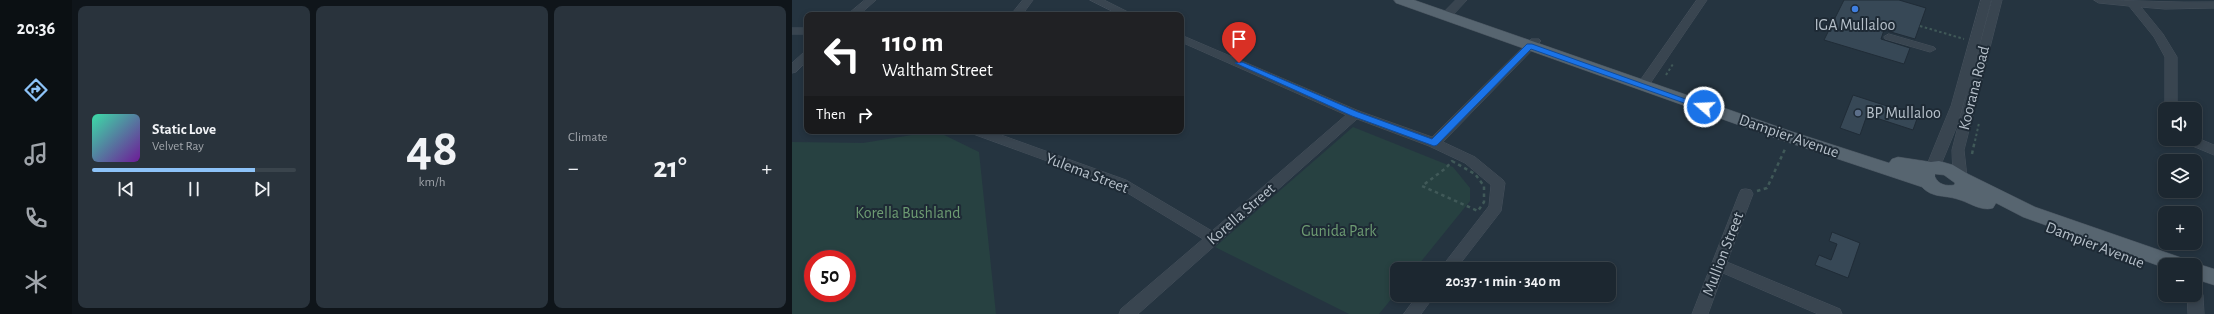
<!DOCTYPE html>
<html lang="en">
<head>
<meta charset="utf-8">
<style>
	:root { --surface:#1c2730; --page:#29333c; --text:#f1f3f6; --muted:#a0a5ab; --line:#3a444c; --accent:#8dc3f8 }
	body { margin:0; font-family:"Alegreya Sans",sans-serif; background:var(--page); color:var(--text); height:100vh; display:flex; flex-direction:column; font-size:15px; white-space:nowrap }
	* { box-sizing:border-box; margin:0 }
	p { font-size:13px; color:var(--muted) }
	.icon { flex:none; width:22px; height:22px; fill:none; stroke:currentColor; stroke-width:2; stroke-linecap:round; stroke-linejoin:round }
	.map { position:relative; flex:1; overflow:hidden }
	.sheet { display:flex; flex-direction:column; gap:6px; padding:6px; background:#0f151a; width:720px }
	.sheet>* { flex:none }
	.guide { position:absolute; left:12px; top:12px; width:380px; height:122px; border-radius:8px; box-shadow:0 2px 6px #0003,0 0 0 1px var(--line); background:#202124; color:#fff; overflow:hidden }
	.buttons { position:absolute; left:1366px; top:102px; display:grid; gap:8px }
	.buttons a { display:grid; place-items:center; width:44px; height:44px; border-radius:8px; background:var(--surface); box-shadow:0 2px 6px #0003,0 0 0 1px var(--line); font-size:20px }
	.speed { position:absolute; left:12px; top:250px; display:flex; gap:8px; font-size:20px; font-weight:700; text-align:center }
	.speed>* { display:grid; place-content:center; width:52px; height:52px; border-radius:50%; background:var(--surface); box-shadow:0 2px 6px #0003,0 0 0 1px var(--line); line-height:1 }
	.speed .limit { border:6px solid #d22; background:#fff; color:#111 }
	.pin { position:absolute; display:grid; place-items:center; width:34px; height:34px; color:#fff; margin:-41px -17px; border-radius:50% 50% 50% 0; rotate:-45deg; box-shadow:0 0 4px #0007 }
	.pin .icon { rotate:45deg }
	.me { position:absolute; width:44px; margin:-22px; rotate:289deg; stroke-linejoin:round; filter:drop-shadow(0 0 3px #0008) }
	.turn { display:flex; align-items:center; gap:14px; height:84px; padding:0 12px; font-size:18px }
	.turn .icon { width:52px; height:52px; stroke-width:2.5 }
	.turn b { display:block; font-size:28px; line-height:34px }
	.then { display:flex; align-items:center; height:38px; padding:0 12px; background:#0003; gap:8px; font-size:15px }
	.big { font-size:30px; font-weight:700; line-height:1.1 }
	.sheet .card { flex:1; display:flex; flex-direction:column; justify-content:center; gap:6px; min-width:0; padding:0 14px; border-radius:8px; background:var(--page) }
	.sheet .dial { align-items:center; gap:0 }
	.dial b { font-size:52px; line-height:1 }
	.song { display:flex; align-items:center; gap:12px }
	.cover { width:48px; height:48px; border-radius:6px; background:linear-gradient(135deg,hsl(160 70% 55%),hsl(280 70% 35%)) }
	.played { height:4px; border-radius:2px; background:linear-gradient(90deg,var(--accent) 80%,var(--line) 80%) }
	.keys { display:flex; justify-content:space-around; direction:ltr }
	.heat { display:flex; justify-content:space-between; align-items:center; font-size:22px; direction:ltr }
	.sheet .tiles { flex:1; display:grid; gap:6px; grid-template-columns:repeat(3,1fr) }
	.trip { position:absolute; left:598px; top:262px; width:226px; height:40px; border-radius:8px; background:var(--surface); box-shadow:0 2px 6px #0003,0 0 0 1px var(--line); font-weight:700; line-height:40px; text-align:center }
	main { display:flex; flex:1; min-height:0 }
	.tabs { display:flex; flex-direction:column; width:72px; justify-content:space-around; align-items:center; background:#0b1013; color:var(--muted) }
	.tabs .icon { width:28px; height:28px }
	.tabs .current { color:var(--accent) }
	.tabs b { font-size:18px; color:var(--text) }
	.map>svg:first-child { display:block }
	.green { fill:#274141; fill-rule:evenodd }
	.building { fill:#374856; stroke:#202c37 }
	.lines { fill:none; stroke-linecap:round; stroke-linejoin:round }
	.minor-casing { stroke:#46515c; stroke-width:1 }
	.major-casing { stroke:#46515c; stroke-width:1 }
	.path-far1 { stroke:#405958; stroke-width:2; stroke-dasharray:2.5 2.5; stroke-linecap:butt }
	.path { stroke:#405958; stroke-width:2.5; stroke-dasharray:3.5 3.5; stroke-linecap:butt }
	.minor { fill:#394550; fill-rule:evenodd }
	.major { fill:#576570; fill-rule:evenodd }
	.route { fill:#1a73e8; stroke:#114b97 }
	.shop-dot { fill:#3f7fe0; stroke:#1e2a35; stroke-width:1.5 }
	.service-dot { fill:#5c6f8a; stroke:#1e2a35; stroke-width:1.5 }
	.labels { text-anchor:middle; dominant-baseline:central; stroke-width:4; stroke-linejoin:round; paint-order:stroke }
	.poi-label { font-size:16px; fill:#b6c0ca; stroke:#1e2a35 }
	.street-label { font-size:16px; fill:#b6c0ca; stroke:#1e2a35 }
	.park-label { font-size:16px; fill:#6d9b72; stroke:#1e2a35 }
</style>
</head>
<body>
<main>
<nav class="tabs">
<b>20:36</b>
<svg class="icon current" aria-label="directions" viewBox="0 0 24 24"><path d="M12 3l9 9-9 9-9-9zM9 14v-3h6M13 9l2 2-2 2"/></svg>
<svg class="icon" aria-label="music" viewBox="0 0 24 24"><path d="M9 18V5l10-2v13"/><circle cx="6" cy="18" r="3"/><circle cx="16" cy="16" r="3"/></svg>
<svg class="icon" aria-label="phone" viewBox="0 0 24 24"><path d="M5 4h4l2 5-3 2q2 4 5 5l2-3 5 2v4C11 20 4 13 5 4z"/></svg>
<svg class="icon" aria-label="climate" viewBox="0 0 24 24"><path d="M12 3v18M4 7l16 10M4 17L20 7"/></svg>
</nav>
<section class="sheet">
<div class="tiles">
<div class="card">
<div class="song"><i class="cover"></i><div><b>Static Love</b><p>Velvet Ray</p></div></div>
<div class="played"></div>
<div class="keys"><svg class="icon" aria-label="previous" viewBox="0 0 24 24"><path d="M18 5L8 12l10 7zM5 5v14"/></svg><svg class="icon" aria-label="pause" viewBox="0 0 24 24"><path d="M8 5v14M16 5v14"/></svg><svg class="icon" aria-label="next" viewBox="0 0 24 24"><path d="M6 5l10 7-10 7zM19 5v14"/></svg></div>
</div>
<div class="card dial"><b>48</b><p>km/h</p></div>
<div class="card"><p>Climate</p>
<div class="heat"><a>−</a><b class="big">21°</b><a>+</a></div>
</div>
</div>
</section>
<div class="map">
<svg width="1422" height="314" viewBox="0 0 1422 314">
	<rect width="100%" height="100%" fill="#253440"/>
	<g class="green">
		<path d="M 561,127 L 661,167 L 678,188 L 678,201 L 623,269 L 605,269 L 605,292 L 587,314 L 557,314 L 423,247 Z"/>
		<path d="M 144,131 L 187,152 L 204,314 L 0,314 L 0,142 L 71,143 ZM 21,259 L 55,259 L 55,293 L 21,293 Z"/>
	</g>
	<g class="building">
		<path d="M 1052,0 L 1107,0 L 1134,8 L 1123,39 L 1092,30 L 1089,39 L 1118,48 L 1112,64 L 1032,40 Z"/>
		<path d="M 1061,95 L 1126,116 L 1121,130 L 1075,115 L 1068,135 L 1048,128 Z"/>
		<path d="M 1040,232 L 1068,243 L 1056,278 L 1023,265 L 1027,255 L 1039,260 L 1045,244 L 1037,241 Z"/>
	</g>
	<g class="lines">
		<g class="minor-casing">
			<g id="minor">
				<path d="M 73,0 L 84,0 L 67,15 L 55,15 Z"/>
				<path d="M 231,0 L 241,0 L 230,15 L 219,15 Z"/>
				<path d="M 298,0 L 312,0 L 342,15 L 328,15 Z"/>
				<path d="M 664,0 L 675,0 L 658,18 L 650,18 L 649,16 L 650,14 Z"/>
				<path d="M 905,0 L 915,0 L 855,88 L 847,88 L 845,85 L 847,82 Z"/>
				<path d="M 1189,0 L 1199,0 L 1178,82 L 1200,0 L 1210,0 L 1172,150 L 1175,177 L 1173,180 L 1163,180 L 1161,177 L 1160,150 L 1176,87 L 1165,126 L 1148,167 L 1146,170 L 1136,170 L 1134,167 L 1159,106 Z"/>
				<path d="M 1302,0 C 1342,0 1382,3 1422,2 L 1422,8 L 1373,9 L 1349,7 L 1371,34 L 1385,57 L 1385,109 L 1373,109 L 1373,57 L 1362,37 L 1337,6 L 1307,3 Z"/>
				<rect x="0" y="28" width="15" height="6"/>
				<path d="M 1097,34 L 1142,47 L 1144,49 L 1138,52 L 1093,39 L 1092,37 Z"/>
				<path d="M 389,35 L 567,111 L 640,137 L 739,39 L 747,39 L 749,41 L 747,43 L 651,142 L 683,157 L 711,180 L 713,183 L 709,211 L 664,269 L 648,269 L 697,206 L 699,185 L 673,163 L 637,146 L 565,119 L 346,314 L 327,314 L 329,309 L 411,239 L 324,186 L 181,134 L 179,131 L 198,131 L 334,180 L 420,231 L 554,115 L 389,42 Z"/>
				<path d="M 15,52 L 15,61 L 4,72 L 0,73 L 0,63 L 11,53 Z"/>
				<path d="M 1403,137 L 1422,145 L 1422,155 L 1391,142 L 1389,139 L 1403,139 Z"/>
				<path d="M 954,189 L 959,190 L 961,194 L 935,262 L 1048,309 L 1050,314 L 1026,314 L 931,273 L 916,314 L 900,314 L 947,194 L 949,190 Z"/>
				<path d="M 1403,289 L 1408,290 L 1411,295 L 1412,314 L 1396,314 L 1395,295 L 1403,295 Z"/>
				<path d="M 626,295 L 643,295 L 629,314 L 612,314 Z"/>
			</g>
		</g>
		<g class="major-casing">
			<g id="major">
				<path d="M 602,0 L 622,0 L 1001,132 L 1097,163 L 1100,159 L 1106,157 L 1139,162 L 1147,161 L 1161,165 L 1176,174 L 1243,207 L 1393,259 L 1396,265 L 1373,265 L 1373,268 L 1231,217 L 1204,203 L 1201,208 C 1189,212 1177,202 1165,199 C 1152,195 1140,198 1130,187 L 989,140 L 604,3 ZM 1143,174 L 1152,175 L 1163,183 L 1162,185 C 1154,186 1147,185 1143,177 Z"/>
				<path d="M 1403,263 L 1422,269 L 1422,285 L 1403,279 L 1403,265 L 1397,265 Z"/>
			</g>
		</g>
		<g class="path-far1">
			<path d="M 1128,26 L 1172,39"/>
			<path d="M 874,75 L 881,64"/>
			<path d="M 1183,141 L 1187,123"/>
		</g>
		<g class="path">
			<path d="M 1180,154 L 1183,140"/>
			<path d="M 660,161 L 683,174 L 692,186 L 692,202 L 686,211 L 630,186 L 654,168 Z"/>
			<path d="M 965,191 L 975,188 L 994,147"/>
		</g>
		<use href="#minor" class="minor"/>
		<use href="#major" class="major"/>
	</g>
	<path class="route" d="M 735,44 L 740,44 L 916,107 L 912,110 L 909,109 L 739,49 L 645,145 L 642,146 L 560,116 L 443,63 L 450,62 L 566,112 L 640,139 Z"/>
	<circle class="shop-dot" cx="1063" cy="9" r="4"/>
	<circle class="service-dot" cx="1066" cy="113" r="4"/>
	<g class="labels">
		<g class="poi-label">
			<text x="1063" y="25">IGA Mullaloo</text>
			<text x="1074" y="113" text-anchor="start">BP Mullaloo</text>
		</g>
		<g class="street-label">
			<text transform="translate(1182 88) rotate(-76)">Koorana Road</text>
			<text transform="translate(997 136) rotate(19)">Dampier Avenue</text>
			<text transform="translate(295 173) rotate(21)">Yulema Street</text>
			<text transform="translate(449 214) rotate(-41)">Korella Street</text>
			<text transform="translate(1303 245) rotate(21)">Dampier Avenue</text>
			<text transform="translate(931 254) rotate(-69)">Mullion Street</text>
		</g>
		<g class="park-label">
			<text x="116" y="213">Korella Bushland</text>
			<text x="547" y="231">Gunida Park</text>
		</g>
	</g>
</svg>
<div class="buttons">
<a><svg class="icon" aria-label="sound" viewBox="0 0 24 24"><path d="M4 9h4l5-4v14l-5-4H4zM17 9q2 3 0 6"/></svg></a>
<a><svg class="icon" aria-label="layers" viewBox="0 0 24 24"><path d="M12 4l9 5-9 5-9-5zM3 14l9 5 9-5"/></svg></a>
<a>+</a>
<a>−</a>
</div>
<div class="speed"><div class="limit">50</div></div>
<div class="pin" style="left:447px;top:63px;background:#d93025"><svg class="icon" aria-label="arrive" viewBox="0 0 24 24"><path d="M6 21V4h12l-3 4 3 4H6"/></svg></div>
<svg class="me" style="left:912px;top:107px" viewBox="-20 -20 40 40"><circle r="17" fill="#1a73e8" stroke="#fff" stroke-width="3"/><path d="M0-11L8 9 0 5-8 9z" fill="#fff"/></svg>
<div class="trip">20:37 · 1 min · 340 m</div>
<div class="guide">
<div class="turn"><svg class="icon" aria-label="left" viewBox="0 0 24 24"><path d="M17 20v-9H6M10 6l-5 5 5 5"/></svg><div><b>110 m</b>Waltham Street</div></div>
<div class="then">Then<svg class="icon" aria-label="right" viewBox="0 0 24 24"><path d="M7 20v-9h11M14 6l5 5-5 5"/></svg></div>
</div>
</div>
</main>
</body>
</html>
